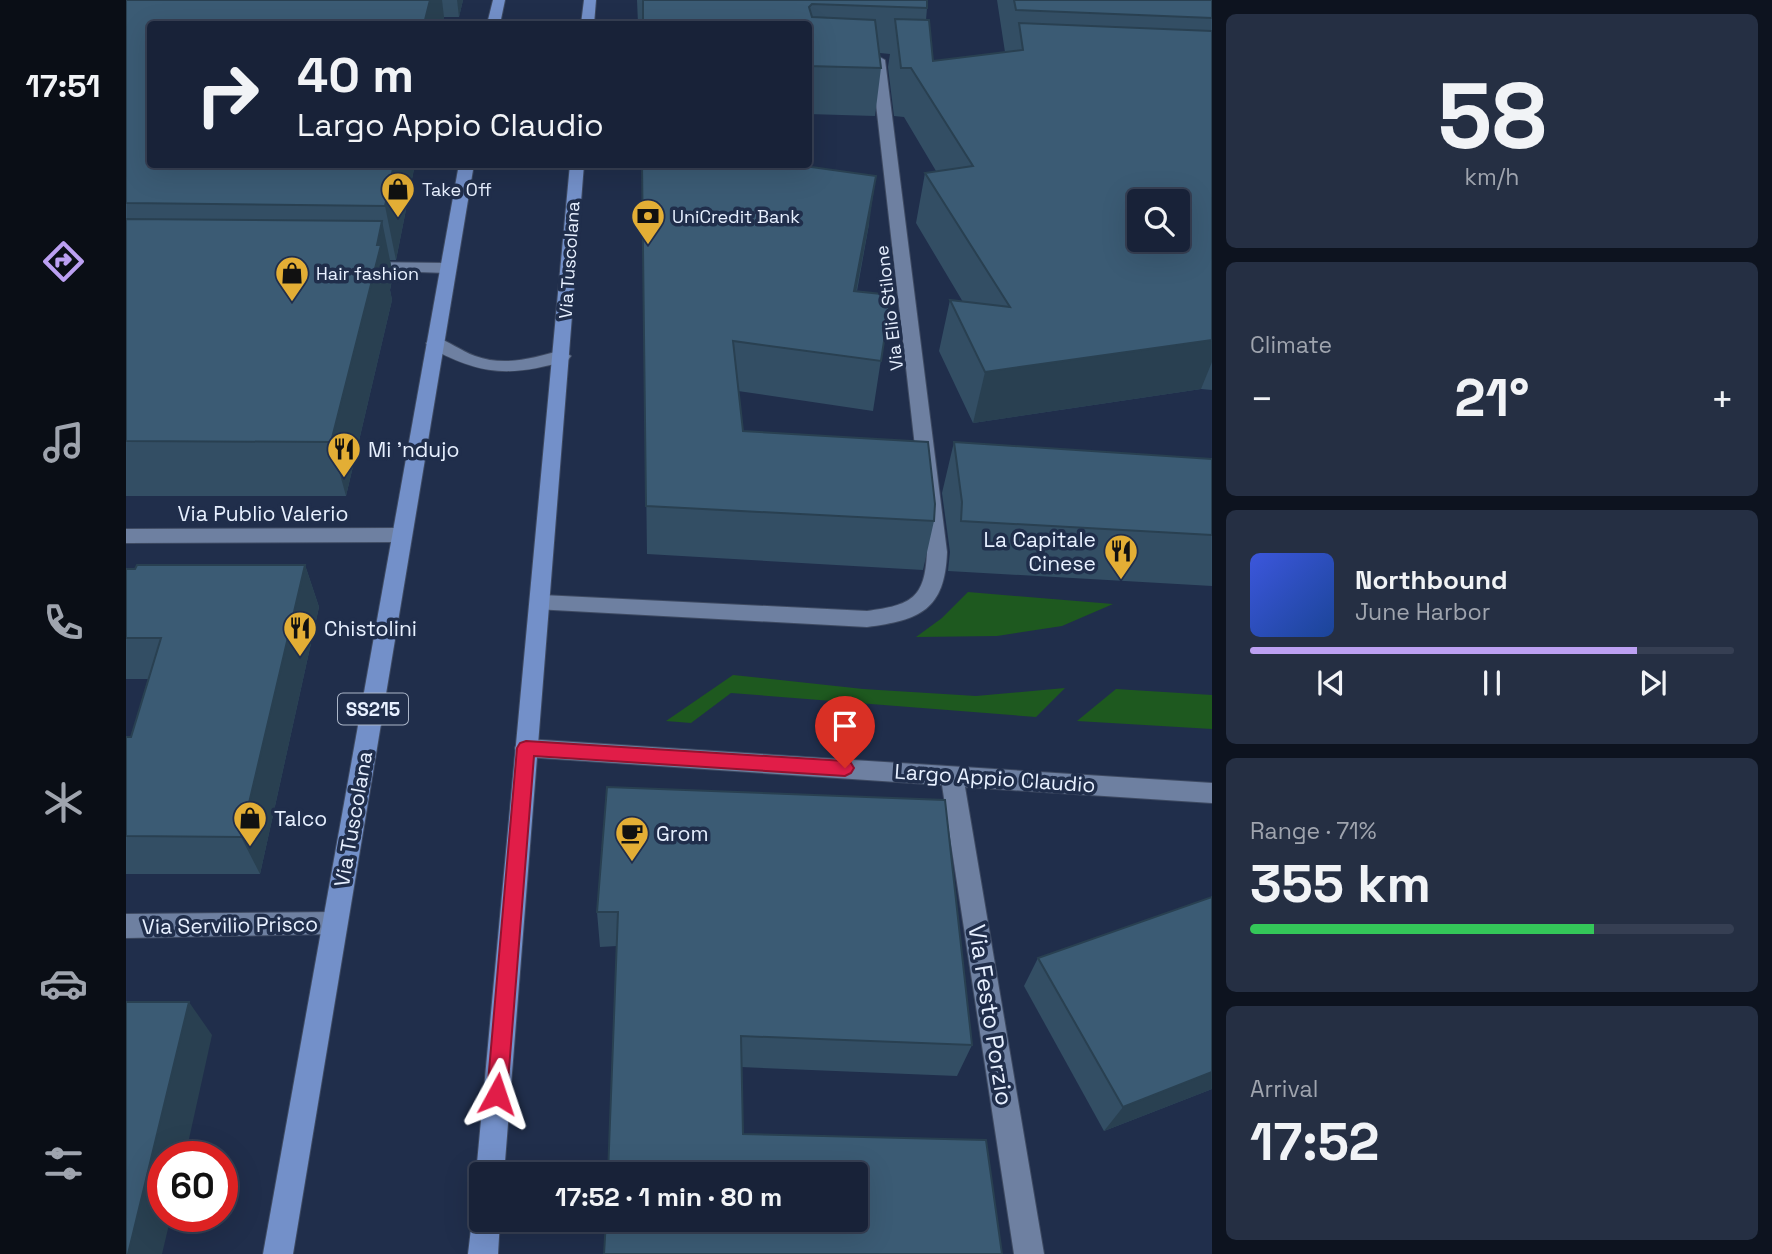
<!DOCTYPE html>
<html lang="en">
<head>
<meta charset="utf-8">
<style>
	:root { --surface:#182238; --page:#252f43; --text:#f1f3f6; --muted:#9fa4ae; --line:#363f53; --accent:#bca0f2 }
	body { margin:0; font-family:"Space Grotesk",sans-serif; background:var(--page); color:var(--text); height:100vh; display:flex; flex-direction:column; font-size:26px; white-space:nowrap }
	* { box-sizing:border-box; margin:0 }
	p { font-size:23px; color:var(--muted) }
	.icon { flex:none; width:38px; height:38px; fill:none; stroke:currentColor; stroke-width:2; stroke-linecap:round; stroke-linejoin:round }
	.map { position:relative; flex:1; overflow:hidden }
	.details { display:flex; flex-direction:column; gap:14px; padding:14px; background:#0d131f; width:560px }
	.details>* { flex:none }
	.banner { position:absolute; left:21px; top:21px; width:665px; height:147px; border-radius:7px; box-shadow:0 7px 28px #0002,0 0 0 2px var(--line); background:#182238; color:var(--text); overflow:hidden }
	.buttons { position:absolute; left:1001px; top:189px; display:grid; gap:14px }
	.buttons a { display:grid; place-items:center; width:63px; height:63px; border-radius:7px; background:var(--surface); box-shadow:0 7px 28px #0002,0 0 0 2px var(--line); font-size:35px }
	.speed { position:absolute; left:21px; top:1141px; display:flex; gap:14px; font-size:35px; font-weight:700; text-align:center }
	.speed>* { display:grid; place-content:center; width:91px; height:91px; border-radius:50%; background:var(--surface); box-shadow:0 7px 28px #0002,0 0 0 2px var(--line); line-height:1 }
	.speed .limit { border:10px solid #d22; background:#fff; color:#111 }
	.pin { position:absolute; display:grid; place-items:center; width:60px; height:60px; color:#fff; margin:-72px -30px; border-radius:50% 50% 50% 0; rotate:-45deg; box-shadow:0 0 7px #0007 }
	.pin .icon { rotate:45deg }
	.me { position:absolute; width:77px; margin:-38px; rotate:5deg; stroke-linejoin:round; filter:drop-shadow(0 0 5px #0008) }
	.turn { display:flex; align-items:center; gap:24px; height:147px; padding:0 35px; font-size:32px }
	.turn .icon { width:91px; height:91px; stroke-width:2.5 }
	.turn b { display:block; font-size:49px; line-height:60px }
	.big { font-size:52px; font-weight:600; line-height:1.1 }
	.details .tile { flex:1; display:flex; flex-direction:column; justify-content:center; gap:10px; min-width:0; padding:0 24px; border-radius:10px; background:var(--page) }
	.details .dial { align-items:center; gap:0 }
	.dial b { font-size:91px; line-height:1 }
	.song { display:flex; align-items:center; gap:21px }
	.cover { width:84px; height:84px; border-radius:10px; background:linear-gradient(135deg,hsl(230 70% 55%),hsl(220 70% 35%)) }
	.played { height:7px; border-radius:4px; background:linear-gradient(90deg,var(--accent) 80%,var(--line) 80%) }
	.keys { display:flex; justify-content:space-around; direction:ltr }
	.heat { display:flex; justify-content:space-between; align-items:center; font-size:38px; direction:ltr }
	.charge { height:10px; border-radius:5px; background:linear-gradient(90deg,#34c759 71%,var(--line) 0) }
	.trip { position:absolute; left:343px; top:1162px; width:399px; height:70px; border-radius:7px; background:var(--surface); box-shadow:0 7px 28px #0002,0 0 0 2px var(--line); font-weight:600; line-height:70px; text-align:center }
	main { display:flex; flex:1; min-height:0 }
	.tab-bar { display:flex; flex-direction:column; width:126px; justify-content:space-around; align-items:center; background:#0a0e16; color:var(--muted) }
	.tab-bar .icon { width:49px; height:49px }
	.tab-bar .on { color:var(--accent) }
	.tab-bar b { font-size:32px; color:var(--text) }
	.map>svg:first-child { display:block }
	.green { fill:#1e591f }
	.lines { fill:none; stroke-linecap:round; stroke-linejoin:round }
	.minor-casing { stroke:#3e4a62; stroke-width:2 }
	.primary-casing { stroke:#3e4a62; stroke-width:2 }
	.minor { fill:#6e80a1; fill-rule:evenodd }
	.primary { fill:#7390c9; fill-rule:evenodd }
	.wall { fill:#334e64 }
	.shaded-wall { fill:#294051 }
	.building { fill:#3b5b74; stroke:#294051; stroke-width:2; fill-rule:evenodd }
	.route { fill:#e11d48; stroke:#92132f; stroke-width:2 }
	.labels { text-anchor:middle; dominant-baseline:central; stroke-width:7; stroke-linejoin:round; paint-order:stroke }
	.far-poi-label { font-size:18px; fill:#e7f0ff; stroke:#202e4b; text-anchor:start }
	.far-street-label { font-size:18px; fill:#e7f0ff; stroke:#202e4b }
	.shield { fill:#202e4b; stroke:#abb6c9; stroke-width:2 }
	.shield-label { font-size:19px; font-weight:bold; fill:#e7f0ff }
	.poi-label { font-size:21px; fill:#e7f0ff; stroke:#202e4b; text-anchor:start }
	.street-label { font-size:21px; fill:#e7f0ff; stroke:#202e4b }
	.near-street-label { font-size:24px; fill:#e7f0ff; stroke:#202e4b }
</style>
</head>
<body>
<main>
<nav class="tab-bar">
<b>17:51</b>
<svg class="icon on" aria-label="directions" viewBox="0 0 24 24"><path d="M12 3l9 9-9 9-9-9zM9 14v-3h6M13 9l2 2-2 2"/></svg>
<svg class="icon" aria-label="music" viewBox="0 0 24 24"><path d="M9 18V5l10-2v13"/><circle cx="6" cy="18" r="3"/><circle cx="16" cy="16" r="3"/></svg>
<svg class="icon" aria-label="phone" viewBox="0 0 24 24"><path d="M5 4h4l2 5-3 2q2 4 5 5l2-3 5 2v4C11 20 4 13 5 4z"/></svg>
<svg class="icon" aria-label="climate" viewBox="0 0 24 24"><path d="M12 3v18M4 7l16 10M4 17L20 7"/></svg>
<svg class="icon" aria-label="car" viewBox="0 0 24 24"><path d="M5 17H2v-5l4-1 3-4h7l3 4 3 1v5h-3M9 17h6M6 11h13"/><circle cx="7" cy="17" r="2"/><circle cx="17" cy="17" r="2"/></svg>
<svg class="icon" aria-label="filters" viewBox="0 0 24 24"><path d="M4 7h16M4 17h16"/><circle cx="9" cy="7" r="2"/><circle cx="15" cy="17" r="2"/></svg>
</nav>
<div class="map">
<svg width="1086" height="1254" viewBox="0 0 1086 1254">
	<rect width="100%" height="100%" fill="#202e4b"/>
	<g class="green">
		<path d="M 842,592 L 987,604 L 936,626 L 871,636 L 790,637 L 816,618 Z"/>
		<path d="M 607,675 L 737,689 L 850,696 L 939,688 L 910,717 L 605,693 L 565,723 L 540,721 Z"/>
		<path d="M 990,689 L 1086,695 L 1086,729 L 951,721 Z"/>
	</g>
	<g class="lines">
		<g class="minor-casing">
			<g id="minor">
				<path d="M 752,56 L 759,60 L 821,552 C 819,610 794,620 741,627 L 409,609 L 406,603 L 409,597 L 416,595 L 741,611 C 785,605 799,599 801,552 L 745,60 Z"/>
				<path d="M 239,262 L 321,263 L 329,268 L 321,273 L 233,270 L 231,267 L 233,264 Z"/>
				<path d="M 309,337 C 323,341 335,351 349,356 C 379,367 407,358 436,350 L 445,356 L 442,360 C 386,377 355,376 303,347 L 300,343 Z"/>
				<path d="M 275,528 L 282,530 L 285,535 L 282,540 L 275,542 L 0,543 L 0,529 Z"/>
				<path d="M 400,739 L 1086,783 L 1086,803 L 839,787 L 918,1254 L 888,1254 L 816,785 L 400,757 L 392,755 L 389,748 L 392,741 Z"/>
				<path d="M 208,912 L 217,915 L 220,923 L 217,931 L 208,934 L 0,938 L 0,914 Z"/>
			</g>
		</g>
		<g class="primary-casing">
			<g id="primary">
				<path d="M 367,0 L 379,0 L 374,24 L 361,24 Z"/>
				<path d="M 458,0 L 470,0 L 468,24 L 455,24 Z"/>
				<path d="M 333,164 L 348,164 L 167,1254 L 137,1254 Z"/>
				<path d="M 444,164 L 458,164 L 378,1174 L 355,1174 L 355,1184 L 350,1174 Z"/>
				<path d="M 355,1208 L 355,1220 L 374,1220 L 372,1254 L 342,1254 L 346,1220 L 350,1210 Z"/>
			</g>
		</g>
		<use href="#minor" class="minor"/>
		<use href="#primary" class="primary"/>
	</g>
	<g class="wall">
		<path d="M 0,0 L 337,0 L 333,17 L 318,17 L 316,24 L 24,24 L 24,164 L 289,164 L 270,260 L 264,260 L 267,275 L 264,290 L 266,300 L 220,496 L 0,496 Z"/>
		<path d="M 511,0 L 801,0 L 801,8 L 800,20 L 807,61 L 879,52 L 871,0 L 1086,0 L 1086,390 L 1075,389 L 847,423 L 813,351 L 824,300 L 837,302 L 790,223 L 799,173 L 810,171 L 778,117 L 768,116 L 762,67 L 764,54 L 754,53 L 755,68 L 749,116 L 682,114 L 682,24 L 512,24 Z"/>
		<path d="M 516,164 L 743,224 L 731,291 L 765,295 L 747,411 L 612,391 L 617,431 L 808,521 L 797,570 L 521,554 Z"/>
		<path d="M 828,442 L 1086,459 L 1086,586 L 822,571 L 824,552 L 816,493 Z"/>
		<path d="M 179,565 L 193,607 L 134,874 L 0,874 L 0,737 L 5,737 L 22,679 L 0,679 L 0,569 Z"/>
		<path d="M 481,787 L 846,1045 L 831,1076 L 615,1067 L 485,1133 L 491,946 L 474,947 L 471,912 Z"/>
		<path d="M 1086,897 L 1086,1089 L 978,1131 L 898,986 L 912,958 Z"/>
	</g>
	<g class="shaded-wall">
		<path d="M 304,0 L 316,0 L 318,17 L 316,24 L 298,24 Z"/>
		<path d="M 331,0 L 337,0 L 333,17 Z"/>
		<path d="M 268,164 L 289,164 L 270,260 L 259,206 Z"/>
		<path d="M 750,176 L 743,224 L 721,340 L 728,291 Z"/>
		<path d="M 256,221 L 267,275 L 264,290 L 266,300 L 220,496 L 205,442 Z"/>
		<path d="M 1086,340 L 1086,362 L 1075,389 L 847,423 L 859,372 Z"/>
		<path d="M 179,565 L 193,607 L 134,874 L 115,837 Z"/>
		<path d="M 63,1002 L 86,1035 L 59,1157 L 37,1157 L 37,1216 L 45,1216 L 36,1254 L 2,1254 Z"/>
		<path d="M 1086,1072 L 1086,1089 L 978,1131 L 997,1107 Z"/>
	</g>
	<g class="building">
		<path d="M 0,0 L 304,0 L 298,24 L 24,24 L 24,164 L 268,164 L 259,206 L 0,203 Z"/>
		<path d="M 517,0 L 801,0 L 801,8 L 686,4 L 683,7 L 686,17 L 749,20 L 755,68 L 682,66 L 682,24 L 517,24 Z"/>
		<path d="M 888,0 L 1086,0 L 1086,18 L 890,10 Z"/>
		<path d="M 769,19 L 803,20 L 807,61 L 897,50 L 893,23 L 1086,31 L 1086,340 L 859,372 L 824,300 L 884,307 L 799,173 L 847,166 L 785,68 L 775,68 ZM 1013,201 L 1052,201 L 1052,240 L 1013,240 Z"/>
		<path d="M 516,164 L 664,164 L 750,176 L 728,291 L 765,295 L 755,361 L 607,341 L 617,431 L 802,442 L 809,504 L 808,521 L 520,506 Z"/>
		<path d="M 0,219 L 256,221 L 251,245 L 255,245 L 205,442 L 0,441 Z"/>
		<path d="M 828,442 L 1086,459 L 1086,535 L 835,521 L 836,502 Z"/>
		<path d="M 11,565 L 179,565 L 115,837 L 0,836 L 0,737 L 5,737 L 35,638 L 0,638 L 0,569 L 9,569 Z"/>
		<path d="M 481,787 L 819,800 L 846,1045 L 615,1036 L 617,1134 L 860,1140 L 876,1254 L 478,1254 L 480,1220 L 730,1220 L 730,1174 L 482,1174 L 492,912 L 471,912 Z"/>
		<path d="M 1086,897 L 1086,1072 L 997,1107 L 912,958 Z"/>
		<path d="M 0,1002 L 63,1002 L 2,1254 L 0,1254 Z"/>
	</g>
	<path class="route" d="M 400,741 L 719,761 L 725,763 L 728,768 L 725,773 L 719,776 L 408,756 L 381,1094 L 378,1102 L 371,1105 L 364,1102 L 361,1094 L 391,748 L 394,743 Z"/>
	<defs>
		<g id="shop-pin" transform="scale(1.75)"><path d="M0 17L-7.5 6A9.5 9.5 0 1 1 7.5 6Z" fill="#e3ae35" stroke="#202e4b"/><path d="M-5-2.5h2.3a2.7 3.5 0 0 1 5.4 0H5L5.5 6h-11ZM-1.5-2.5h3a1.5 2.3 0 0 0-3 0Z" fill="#111"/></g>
		<g id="bank-pin" transform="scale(1.75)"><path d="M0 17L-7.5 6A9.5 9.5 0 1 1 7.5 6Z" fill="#e3ae35" stroke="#202e4b"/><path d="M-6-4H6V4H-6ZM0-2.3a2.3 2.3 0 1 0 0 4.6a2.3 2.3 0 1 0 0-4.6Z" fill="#111"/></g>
		<g id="restaurant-pin" transform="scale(1.75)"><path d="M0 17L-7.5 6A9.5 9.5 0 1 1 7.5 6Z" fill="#e3ae35" stroke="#202e4b"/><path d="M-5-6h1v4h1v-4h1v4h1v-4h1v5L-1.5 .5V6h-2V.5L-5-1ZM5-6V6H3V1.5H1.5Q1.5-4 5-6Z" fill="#111"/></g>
		<g id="cafe-pin" transform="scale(1.75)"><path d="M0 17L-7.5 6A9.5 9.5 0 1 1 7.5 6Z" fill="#e3ae35" stroke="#202e4b"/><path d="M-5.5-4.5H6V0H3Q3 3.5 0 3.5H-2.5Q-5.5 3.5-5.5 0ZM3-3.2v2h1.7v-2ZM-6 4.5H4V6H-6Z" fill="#111"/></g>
	</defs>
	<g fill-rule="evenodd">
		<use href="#shop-pin" x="272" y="189"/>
		<use href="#bank-pin" x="522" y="216"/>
		<use href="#shop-pin" x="166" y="273"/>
		<use href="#restaurant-pin" x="218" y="449"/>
		<use href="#restaurant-pin" x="995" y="551"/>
		<use href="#restaurant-pin" x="174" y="628"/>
		<use href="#shop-pin" x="124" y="818"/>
		<use href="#cafe-pin" x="506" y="833"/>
	</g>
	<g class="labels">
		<g class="far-poi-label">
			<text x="296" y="189">Take Off</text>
			<text x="546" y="216">UniCredit Bank</text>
			<text x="190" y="273">Hair fashion</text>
		</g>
		<g class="far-street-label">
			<text transform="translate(443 260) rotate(-86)">Via Tuscolana</text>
			<text transform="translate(763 308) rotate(-97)">Via Elio Stilone</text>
		</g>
		<rect class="shield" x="212" y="693.5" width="70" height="31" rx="5"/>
		<g class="shield-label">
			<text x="247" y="709">SS215</text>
		</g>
		<g class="poi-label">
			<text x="242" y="449">Mi 'ndujo</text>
			<text x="970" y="539" text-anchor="end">La Capitale<tspan x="970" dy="24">Cinese</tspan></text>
			<text x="198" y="628">Chistolini</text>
			<text x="148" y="818">Talco</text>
			<text x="530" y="833">Grom</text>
		</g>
		<g class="street-label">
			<text x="137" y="513">Via Publio Valerio</text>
			<text transform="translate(869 778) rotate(4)">Largo Appio Claudio</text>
			<text transform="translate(227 819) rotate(-80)">Via Tuscolana</text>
			<text transform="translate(104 925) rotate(-1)">Via Servilio Prisco</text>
		</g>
		<g class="near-street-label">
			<text transform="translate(865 1015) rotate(81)">Via Festo Porzio</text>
		</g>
	</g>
</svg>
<div class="buttons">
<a><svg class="icon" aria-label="search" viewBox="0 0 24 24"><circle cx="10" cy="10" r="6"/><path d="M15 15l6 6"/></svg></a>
</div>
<div class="speed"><div class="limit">60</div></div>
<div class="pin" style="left:719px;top:768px;background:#d93025"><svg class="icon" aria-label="arrive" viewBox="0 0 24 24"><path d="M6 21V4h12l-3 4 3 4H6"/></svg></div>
<svg class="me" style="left:371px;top:1094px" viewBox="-20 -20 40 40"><path d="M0-17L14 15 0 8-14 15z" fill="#e11d48" stroke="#fff" stroke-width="4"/></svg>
<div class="trip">17:52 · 1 min · 80 m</div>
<div class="banner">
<div class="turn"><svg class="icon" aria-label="right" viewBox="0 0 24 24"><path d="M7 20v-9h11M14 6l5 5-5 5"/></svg><div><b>40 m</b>Largo Appio Claudio</div></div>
</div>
</div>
<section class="details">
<div class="tile dial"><b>58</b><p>km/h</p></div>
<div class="tile"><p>Climate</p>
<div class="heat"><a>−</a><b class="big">21°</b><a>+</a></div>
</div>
<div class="tile">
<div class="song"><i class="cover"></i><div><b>Northbound</b><p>June Harbor</p></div></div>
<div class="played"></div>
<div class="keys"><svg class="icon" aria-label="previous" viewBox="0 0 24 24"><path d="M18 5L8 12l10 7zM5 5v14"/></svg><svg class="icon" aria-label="pause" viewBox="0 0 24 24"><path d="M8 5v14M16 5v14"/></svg><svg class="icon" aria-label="next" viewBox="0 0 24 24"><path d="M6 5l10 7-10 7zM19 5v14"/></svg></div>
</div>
<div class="tile"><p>Range · 71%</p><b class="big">355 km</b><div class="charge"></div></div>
<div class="tile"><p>Arrival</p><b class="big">17:52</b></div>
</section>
</main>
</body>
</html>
